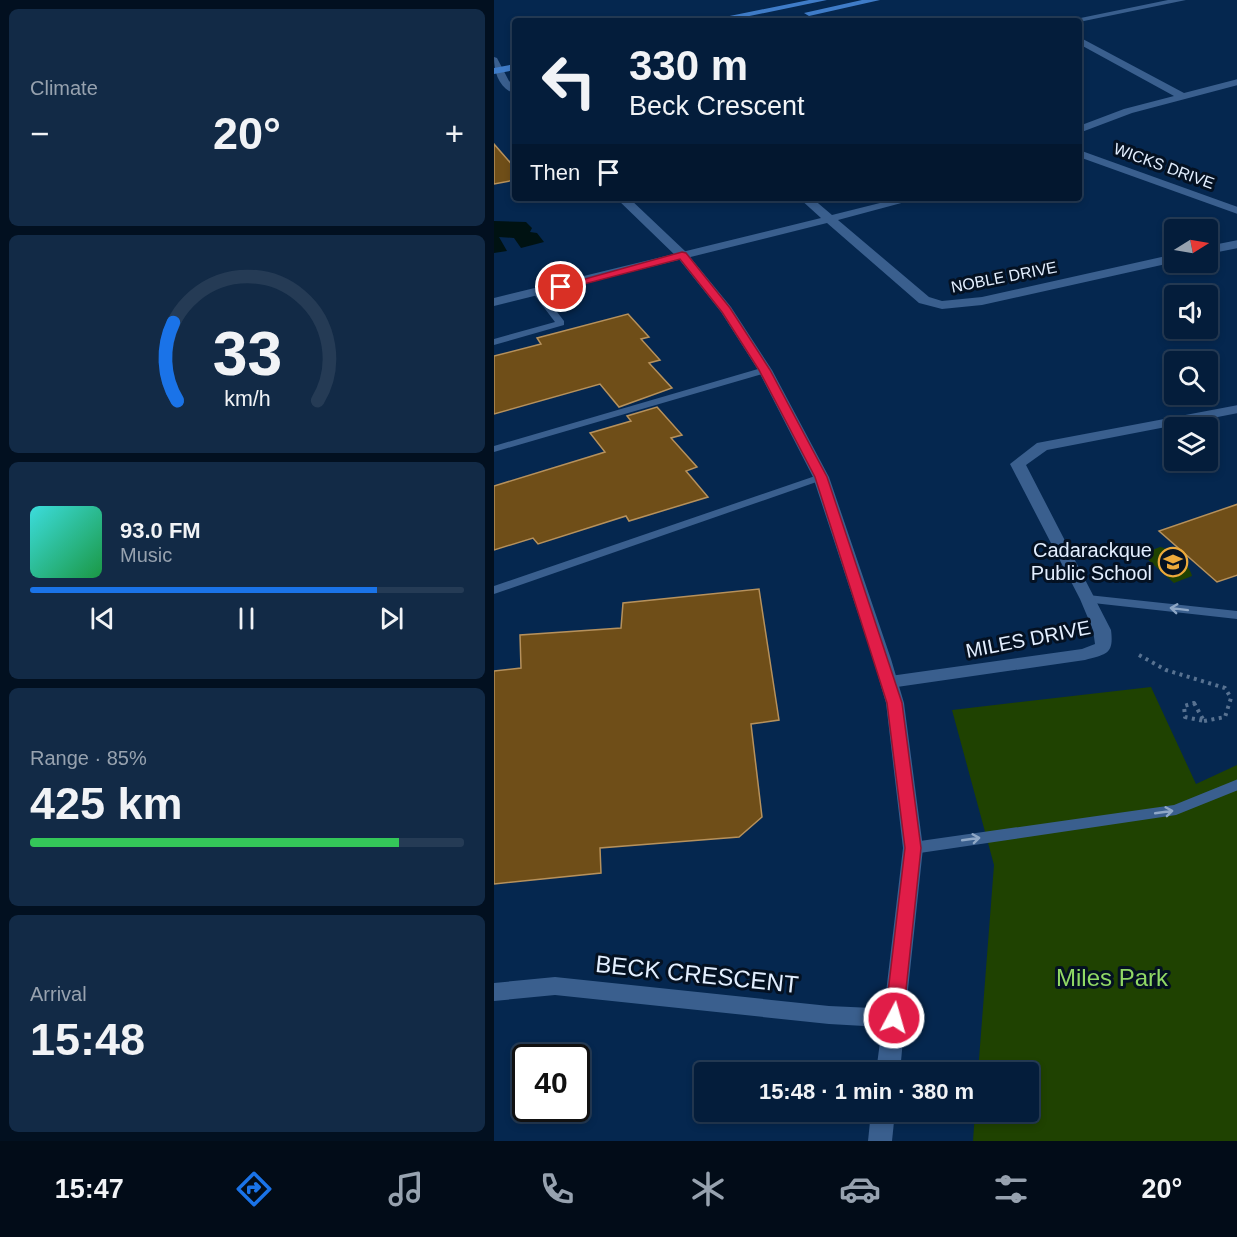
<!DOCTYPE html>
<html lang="en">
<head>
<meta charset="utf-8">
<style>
	:root { --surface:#041d3b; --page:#122a46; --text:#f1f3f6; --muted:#97a2af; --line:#253b55; --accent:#1a73e8 }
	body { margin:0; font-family:Arial,sans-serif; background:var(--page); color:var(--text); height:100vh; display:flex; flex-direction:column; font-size:22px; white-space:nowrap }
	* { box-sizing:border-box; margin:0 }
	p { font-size:20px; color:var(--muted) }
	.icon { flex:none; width:33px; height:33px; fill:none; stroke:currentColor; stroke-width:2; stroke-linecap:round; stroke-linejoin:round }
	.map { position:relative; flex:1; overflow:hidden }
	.panel { display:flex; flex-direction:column; gap:9px; padding:9px; background:#021020; width:494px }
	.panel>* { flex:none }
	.hud { position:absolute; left:18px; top:18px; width:570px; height:183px; border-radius:6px; box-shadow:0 3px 9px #0003,0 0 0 2px var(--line); background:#041d3b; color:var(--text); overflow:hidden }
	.needle { width:39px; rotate:79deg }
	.tools { position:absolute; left:670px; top:219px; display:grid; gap:12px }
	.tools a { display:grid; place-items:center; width:54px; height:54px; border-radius:6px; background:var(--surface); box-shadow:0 3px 9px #0003,0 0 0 2px var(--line); font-size:30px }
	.speed { position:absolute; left:18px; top:1044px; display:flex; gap:12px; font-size:30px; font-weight:700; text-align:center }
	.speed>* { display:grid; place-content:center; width:78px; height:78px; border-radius:50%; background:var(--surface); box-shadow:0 3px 9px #0003,0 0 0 2px var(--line); line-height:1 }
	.speed .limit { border:3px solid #111; border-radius:9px; background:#fff; color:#111 }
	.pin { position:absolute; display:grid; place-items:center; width:51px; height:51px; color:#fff; margin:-26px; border:3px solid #fff; border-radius:50%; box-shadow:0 2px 6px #0007 }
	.me { position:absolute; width:66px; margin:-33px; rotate:6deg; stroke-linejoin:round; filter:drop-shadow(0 0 4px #0008) }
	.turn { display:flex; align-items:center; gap:21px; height:126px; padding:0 18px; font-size:27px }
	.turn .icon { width:78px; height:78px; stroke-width:2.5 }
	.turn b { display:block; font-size:42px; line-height:51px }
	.then { display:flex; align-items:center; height:57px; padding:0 18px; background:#0003; gap:12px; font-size:22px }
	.big { font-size:45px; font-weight:700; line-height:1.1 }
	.panel .card { flex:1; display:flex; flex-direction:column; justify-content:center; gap:9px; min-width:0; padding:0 21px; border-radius:9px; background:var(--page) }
	.panel .dial { align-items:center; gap:0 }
	.dial svg { height:156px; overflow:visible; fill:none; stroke:var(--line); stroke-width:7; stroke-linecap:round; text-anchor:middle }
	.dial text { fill:var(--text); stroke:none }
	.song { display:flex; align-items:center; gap:18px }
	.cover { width:72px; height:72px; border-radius:9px; background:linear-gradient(135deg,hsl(180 70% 55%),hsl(140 70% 35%)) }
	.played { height:6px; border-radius:3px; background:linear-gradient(90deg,var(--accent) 80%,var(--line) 80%) }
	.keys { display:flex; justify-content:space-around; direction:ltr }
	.heat { display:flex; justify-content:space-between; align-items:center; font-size:33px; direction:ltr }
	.charge { height:9px; border-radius:4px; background:linear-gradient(90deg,#34c759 85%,var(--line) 0) }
	.trip { position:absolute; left:200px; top:1062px; width:345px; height:60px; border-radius:6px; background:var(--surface); box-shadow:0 3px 9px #0003,0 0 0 2px var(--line); font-weight:700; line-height:60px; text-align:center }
	.dock { display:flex; height:96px; justify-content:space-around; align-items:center; background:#020c18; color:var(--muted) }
	.dock .icon { width:42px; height:42px }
	.dock .selected { color:var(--accent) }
	.dock b { font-size:27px; color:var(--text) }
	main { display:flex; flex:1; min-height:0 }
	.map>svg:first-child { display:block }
	.green { fill:#1f4201 }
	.water { fill:#001212 }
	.building { fill:#6f4e18; stroke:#b6915c; stroke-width:1.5 }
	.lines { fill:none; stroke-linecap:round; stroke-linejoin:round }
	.path { stroke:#587291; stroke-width:4; stroke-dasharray:3 4.5; stroke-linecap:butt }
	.service { fill:#3a5f8e; fill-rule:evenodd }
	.minor { fill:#3a5f8e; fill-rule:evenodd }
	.tertiary { fill:#3a5f8e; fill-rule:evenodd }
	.secondary { fill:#3f7cc8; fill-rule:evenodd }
	.oneway { stroke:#8ea7c6 }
	.route { fill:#e11d48; stroke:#92132f; stroke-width:1.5 }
	.labels { text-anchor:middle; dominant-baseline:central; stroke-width:6; stroke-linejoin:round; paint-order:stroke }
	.far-street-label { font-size:16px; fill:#e3efff; stroke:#041122 }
	.poi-label { font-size:20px; fill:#e3efff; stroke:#041122; text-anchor:end }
	.street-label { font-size:20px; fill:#e3efff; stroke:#041122 }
	.near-street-label { font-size:24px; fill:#e3efff; stroke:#041122 }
	.near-park-label { font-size:24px; fill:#90d865; stroke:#041122 }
</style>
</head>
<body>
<main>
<section class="panel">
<div class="card"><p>Climate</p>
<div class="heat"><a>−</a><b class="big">20°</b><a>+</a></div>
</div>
<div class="card dial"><svg viewBox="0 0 100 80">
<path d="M14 69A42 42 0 1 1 86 69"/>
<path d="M14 69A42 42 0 0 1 12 29" stroke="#1a73e8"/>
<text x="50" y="56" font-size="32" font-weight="700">33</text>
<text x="50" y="72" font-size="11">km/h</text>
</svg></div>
<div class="card">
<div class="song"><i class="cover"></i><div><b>93.0 FM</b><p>Music</p></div></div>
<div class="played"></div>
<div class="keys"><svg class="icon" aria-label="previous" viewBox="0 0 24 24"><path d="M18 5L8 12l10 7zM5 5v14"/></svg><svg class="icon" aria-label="pause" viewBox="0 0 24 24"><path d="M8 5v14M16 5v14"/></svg><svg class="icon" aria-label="next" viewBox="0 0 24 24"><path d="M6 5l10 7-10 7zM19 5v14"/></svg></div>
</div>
<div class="card"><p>Range · 85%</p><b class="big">425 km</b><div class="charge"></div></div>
<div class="card"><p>Arrival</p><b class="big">15:48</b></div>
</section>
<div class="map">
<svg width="744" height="1141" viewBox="0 0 744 1141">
	<rect width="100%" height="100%" fill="#05274f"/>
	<g class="green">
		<path d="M 666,547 C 677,549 696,565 698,576 L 680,583 L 651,557 L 653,552 Z"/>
		<path d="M 657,687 L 702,784 L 743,765 L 743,1141 L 479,1141 L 481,1112 L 534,1112 L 534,1072 L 484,1072 L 500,865 L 458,710 Z"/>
	</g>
	<path class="water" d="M 0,221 L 32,222 L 38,228 L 36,232 L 43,233 L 50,242 L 27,248 L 20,238 L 5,237 L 13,251 L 0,253 Z"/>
	<g class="building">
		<path d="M 0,144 L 21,168 L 21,180 L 0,184 Z"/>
		<path d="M 134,314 L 155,337 L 147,339 L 166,360 L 155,363 L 178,388 L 125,407 L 106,384 L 0,414 L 0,356 L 47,344 L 43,338 Z"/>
		<path d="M 163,407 L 188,435 L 177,438 L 203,467 L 192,471 L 214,497 L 135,521 L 132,516 L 44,544 L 39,538 L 0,550 L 0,486 L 111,452 L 96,433 L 137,421 L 133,416 Z"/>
		<path d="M 744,504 L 744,575 L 723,582 L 665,531 Z"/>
		<path d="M 265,589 L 285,720 L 257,724 L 268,817 L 245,837 L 106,848 L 107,873 L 0,884 L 0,671 L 27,668 L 26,635 L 127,628 L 129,603 Z"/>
	</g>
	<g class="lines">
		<g class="path">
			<path d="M 645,655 L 672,670 L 731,688 L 737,698 L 731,717 L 710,721"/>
			<path d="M 700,703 L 710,721 L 691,717 L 690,706 Z"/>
		</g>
		<g class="service">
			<path d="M 44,290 L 47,291 L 70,321 L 70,325 L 0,345 L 0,339 L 61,322 L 39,293 Z"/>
			<path d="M 271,367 L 275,368 L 275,372 L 0,452 L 0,446 Z"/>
			<path d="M 327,474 L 331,475 L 333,477 L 331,479 L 0,594 L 0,586 Z"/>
			<path d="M 594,595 L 744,611 L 744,619 L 590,602 L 588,599 Z"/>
			<path d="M 744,779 L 744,790 L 682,815 L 419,854 L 414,852 L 412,848 L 414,844 L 419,842 L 680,805 Z"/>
		</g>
		<g class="minor">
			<path d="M 674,0 L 692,0 L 585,22 L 572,21 Z"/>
			<path d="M 585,37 L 690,93 L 744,79 L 744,85 L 638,113 L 585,133 L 585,126 L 630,109 L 680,96 L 585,44 Z"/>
			<path d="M 585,150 L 744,207 L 744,214 L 585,157 Z"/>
			<path d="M 305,198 L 318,198 L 338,215 L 406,198 L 426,198 L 344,220 L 435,297 L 448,301 L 488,297 L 681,254 L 681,262 L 488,305 L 448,309 L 425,303 L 333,223 L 0,306 L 0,298 L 327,218 Z"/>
			<path d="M 744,240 L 744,248 L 714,254 L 714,246 Z"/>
			<path d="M 744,405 L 744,413 L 553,450 L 532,465 L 617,630 C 620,654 613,654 591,660 L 396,688 L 390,686 L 387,682 L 390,678 L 396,676 L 588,649 L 601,644 L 599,630 L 586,599 L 516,464 L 543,443 Z"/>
			<path d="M 61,977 L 335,1006 L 400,1009 L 408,1011 L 411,1018 L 406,1072 L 382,1072 L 388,1027 L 335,1024 L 61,995 L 0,1001 L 0,983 Z"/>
			<path d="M 377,1112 L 401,1112 L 398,1141 L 374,1141 Z"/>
		</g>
		<g class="tertiary">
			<path d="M 0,57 L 3,58 L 15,81 L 21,86 L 21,94 C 5,88 0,73 0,57 Z"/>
			<path d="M 122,198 L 135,198 L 192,252 L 237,307 L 278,370 L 335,477 L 397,659 L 410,703 L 429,848 L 411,1018 L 408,1025 L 400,1027 L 392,1025 L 389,1018 L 409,848 L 392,703 L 379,659 L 319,477 L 264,370 L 227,312 L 184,258 Z"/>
		</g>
		<g class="secondary">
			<path d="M 315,0 L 333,0 L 231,21 L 211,21 Z"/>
			<path d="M 368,0 L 386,0 L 315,16 L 310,13 Z"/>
			<path d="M 21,64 L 21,70 L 0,74 L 0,68 Z"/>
		</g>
	</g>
	<defs><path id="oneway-shaft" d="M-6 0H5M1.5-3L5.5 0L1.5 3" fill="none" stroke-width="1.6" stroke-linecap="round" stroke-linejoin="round" transform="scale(1.5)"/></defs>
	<g class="oneway">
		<use href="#oneway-shaft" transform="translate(685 609) rotate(-173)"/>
		<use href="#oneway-shaft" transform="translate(670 812) rotate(-8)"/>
		<use href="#oneway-shaft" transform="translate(477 839) rotate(-8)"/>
	</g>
	<path class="route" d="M 188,252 L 192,253 L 236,308 L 276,370 L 333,477 L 408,703 L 427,848 L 409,1018 L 406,1023 L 400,1025 L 393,1023 L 391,1018 L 411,848 L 393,703 L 321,477 L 265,370 L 228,312 L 186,259 L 67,290 L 62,287 Z"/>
	<defs>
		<g id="school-ring" transform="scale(1.5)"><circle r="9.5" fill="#041122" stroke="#eca93b" stroke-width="1.5"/><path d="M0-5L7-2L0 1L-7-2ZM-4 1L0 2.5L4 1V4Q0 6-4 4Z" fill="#eca93b"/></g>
	</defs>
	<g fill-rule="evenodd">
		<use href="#school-ring" x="679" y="562"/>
	</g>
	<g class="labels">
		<g class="far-street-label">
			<text transform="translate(670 166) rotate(20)">WICKS DRIVE</text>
			<text transform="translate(510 277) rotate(-11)">NOBLE DRIVE</text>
		</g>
		<g class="poi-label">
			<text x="658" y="550">Cadarackque<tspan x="658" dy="23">Public School</tspan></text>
		</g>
		<g class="street-label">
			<text transform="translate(534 639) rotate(-11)">MILES DRIVE</text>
		</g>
		<g class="near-street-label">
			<text transform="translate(203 974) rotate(6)">BECK CRESCENT</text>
		</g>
		<g class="near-park-label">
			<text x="618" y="977">Miles Park</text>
		</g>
	</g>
</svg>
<div class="tools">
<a><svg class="needle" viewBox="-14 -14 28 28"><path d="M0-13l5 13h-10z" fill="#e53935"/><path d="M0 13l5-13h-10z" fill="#97a2af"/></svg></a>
<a><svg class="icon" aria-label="sound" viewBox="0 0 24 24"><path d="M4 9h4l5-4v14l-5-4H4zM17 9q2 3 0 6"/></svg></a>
<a><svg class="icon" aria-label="search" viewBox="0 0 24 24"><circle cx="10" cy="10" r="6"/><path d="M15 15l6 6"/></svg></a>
<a><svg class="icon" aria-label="layers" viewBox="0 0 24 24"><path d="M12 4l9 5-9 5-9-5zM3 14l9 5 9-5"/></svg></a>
</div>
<div class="speed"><div class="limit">40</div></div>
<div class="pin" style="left:67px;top:287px;background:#d93025"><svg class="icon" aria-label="arrive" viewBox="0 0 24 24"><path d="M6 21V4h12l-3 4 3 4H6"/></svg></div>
<svg class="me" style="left:400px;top:1018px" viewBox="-20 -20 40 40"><circle r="17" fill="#e11d48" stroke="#fff" stroke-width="3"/><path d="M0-11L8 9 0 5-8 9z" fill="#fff"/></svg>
<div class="trip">15:48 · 1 min · 380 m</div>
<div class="hud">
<div class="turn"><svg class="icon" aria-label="left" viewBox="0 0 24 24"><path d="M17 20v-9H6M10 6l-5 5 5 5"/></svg><div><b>330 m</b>Beck Crescent</div></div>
<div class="then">Then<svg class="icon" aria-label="arrive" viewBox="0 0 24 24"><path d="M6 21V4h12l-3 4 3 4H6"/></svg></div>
</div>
</div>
</main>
<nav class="dock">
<b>15:47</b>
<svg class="icon selected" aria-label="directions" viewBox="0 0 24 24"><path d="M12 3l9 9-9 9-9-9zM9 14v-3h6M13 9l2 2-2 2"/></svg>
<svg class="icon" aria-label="music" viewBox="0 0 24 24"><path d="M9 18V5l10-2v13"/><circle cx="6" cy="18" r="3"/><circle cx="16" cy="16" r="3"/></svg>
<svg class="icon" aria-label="phone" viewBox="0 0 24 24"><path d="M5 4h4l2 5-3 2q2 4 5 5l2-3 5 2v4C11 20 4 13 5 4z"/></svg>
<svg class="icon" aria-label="climate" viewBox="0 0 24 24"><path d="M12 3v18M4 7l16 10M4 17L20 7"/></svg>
<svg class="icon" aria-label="car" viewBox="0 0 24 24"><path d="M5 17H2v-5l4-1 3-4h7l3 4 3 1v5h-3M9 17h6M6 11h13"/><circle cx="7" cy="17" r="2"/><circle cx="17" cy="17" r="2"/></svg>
<svg class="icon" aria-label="filters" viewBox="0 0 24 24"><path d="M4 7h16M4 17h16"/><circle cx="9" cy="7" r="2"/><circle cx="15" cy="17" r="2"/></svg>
<b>20°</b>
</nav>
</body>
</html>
